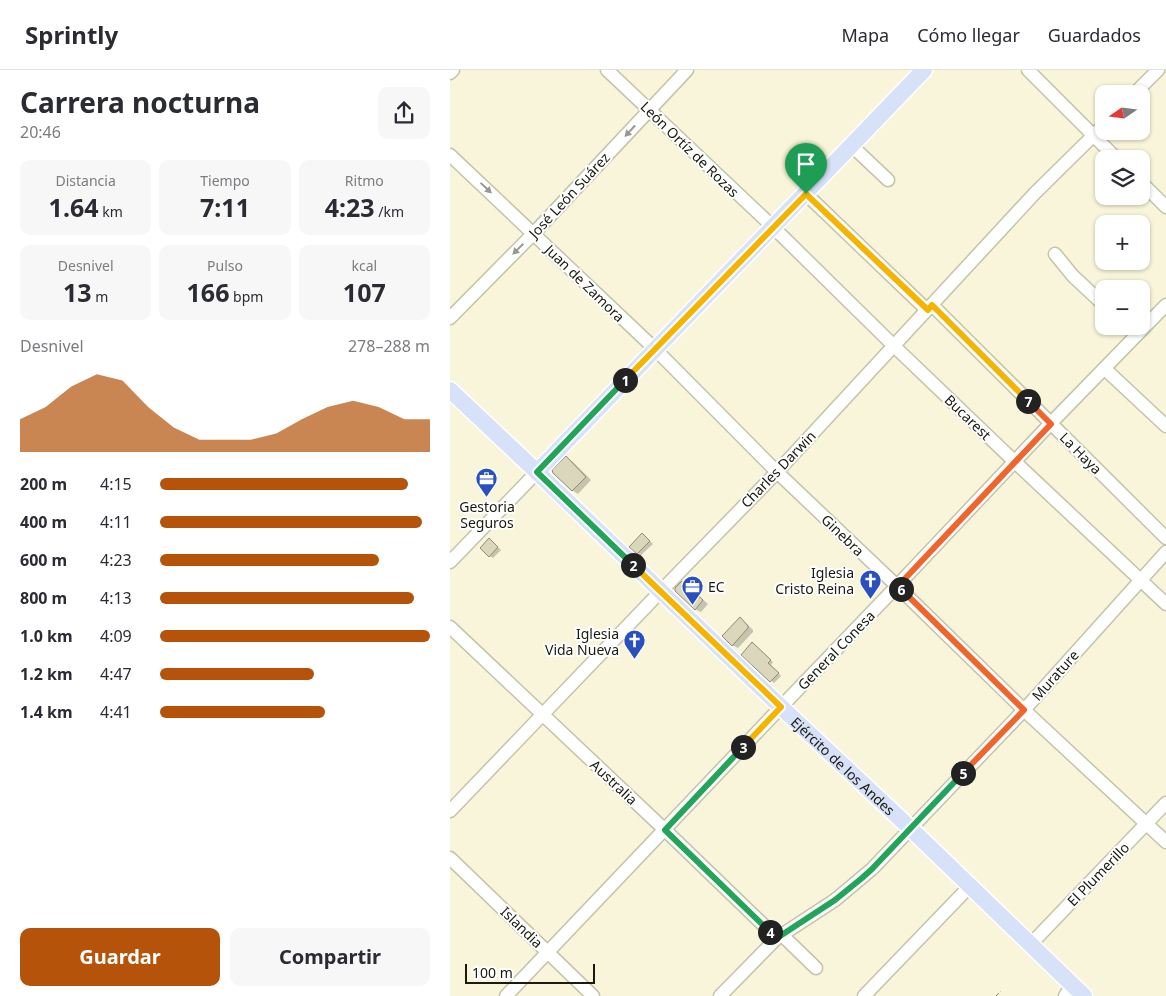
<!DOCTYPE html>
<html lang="es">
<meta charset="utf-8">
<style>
:root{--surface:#fff;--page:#f7f7f7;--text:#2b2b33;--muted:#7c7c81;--line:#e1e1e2;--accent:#b45309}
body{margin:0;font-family:"Noto Sans",sans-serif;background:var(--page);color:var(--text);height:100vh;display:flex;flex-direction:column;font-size:19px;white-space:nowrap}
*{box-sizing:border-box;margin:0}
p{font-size:16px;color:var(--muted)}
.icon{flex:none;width:28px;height:28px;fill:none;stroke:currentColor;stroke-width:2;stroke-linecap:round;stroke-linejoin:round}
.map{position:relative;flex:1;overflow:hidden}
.sheet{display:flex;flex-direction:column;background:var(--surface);width:450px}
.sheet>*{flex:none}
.needle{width:32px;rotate:256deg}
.controls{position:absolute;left:645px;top:15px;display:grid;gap:10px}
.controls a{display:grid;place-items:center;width:55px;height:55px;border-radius:10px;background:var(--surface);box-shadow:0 1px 4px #0004;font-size:25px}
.scale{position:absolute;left:15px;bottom:12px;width:130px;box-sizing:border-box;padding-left:5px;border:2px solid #1b1a10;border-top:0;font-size:14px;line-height:18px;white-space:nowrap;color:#1b1a10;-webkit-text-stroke:4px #fff;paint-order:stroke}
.pin{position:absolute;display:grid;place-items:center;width:42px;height:42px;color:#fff;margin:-51px -21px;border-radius:50% 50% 50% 0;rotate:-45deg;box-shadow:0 0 5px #0007}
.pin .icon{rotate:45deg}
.km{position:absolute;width:25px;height:25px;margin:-12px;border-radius:50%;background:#222;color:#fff;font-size:14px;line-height:25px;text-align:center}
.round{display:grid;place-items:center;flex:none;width:52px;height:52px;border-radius:10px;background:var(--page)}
.head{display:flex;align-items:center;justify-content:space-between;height:85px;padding:0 20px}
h1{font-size:28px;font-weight:700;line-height:38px}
.metrics{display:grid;grid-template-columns:repeat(3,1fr);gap:8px;height:85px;padding:5px 20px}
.metrics div{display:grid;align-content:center;border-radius:10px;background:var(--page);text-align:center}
.metrics b{font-size:25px;font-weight:700}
.metrics small{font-size:14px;font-weight:400}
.metrics p{font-size:14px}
.chart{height:140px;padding:10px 20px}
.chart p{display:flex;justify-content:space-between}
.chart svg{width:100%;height:90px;margin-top:5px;fill:var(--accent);opacity:.7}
.action{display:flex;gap:10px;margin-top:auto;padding:10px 20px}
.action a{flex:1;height:58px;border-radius:10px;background:var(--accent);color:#fff;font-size:20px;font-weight:700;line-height:58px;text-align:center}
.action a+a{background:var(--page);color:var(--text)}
ul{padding:0 20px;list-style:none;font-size:16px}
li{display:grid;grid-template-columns:80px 60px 1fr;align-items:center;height:38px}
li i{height:12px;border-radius:6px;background:var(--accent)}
header{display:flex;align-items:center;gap:30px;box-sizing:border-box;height:70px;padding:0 25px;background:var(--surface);border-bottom:1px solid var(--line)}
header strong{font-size:24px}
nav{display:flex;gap:28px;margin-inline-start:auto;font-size:18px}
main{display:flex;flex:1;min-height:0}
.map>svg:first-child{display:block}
.shadow{fill:#0003}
.building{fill:#dad7bc;stroke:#8e8b72}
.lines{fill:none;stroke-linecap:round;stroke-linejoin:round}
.minor-casing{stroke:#c5c3a8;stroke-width:15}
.major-casing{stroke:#fff;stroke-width:19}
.path{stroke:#82806f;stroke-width:1;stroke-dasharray:4 2.5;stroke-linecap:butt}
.minor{stroke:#fff;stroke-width:12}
.major{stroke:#d7e2f8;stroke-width:16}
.oneway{fill:#989893}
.split-1-casing{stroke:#fff;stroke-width:10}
.split-2-casing{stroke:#fff;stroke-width:10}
.split-3-casing{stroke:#fff;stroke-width:10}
.split-4-casing{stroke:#fff;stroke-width:10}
.split-5-casing{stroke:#fff;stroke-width:10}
.split-6-casing{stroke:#fff;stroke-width:10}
.split-7-casing{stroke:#fff;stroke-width:10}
.split-8-casing{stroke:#fff;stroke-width:10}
.split-1{stroke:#f5b400;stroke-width:6}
.split-2{stroke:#22a559;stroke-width:6}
.split-3{stroke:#f5b400;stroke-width:6}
.split-4{stroke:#22a559;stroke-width:6}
.split-5{stroke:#22a559;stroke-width:6}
.split-6{stroke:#f0652b;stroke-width:6}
.split-7{stroke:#f0652b;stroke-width:6}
.split-8{stroke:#f5b400;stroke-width:6}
.labels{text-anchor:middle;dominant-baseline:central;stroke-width:4;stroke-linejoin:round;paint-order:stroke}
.street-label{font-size:14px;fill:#1b1a10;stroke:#fff}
.poi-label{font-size:14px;fill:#1b1a10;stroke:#fff;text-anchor:end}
</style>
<header>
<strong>Sprintly</strong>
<nav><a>Mapa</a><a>Cómo llegar</a><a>Guardados</a></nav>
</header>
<main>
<section class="sheet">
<div class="head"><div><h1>Carrera nocturna</h1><p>20:46</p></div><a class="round"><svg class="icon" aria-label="share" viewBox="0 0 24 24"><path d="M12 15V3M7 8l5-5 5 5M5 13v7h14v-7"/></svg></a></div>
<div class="metrics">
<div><p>Distancia</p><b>1.64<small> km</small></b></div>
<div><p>Tiempo</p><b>7:11</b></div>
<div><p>Ritmo</p><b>4:23<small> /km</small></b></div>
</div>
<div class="metrics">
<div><p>Desnivel</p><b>13<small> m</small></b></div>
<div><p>Pulso</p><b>166<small> bpm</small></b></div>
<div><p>kcal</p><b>107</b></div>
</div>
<div class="chart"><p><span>Desnivel</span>278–288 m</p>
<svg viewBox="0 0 160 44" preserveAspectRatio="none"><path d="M0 44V28L10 22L20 12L30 6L40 9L50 22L60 32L70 38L80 38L90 38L100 35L110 28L120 22L130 19L140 22L150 28L160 28V44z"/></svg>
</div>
<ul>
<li><b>200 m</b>4:15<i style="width:92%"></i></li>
<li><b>400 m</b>4:11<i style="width:97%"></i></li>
<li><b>600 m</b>4:23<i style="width:81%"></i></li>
<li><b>800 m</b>4:13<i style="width:94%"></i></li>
<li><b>1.0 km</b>4:09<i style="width:100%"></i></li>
<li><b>1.2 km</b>4:47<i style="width:57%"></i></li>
<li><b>1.4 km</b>4:41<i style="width:61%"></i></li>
</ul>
<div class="action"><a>Guardar</a><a>Compartir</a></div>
</section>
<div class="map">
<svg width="716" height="926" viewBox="0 0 716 926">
<rect width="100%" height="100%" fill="#f8f5da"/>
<path class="shadow" d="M116,388l6,3 19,19 -13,14 -6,-4z
M196,467l7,7 -12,11 -3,-2z
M42,472l9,8 -8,8 -3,-2z
M232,513l6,3 20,18 -7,8 -6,-3z
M290,549l5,3 8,8v2l-15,16 -6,-3z
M306,576l17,16 -2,3 10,11 -7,7 -31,-29z"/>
<path class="building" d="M116,386l20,21 -14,14 -19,-18 -1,-3z
M192,463l8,8 -13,13 -8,-7z
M39,468l9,9 -9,10 -9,-9z
M232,511l21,19 -8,10 -20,-19v-3z
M290,547l8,9v2l-16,18 -10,-10z
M302,572l19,18 -3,3 11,10 -9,9 -29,-27z"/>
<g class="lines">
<defs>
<path id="minor" d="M157,0l166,157 121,119 121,116 151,142
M578,0l89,89
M0,3l3,-3
M684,24l24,-24
M402,76l36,34
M0,85l205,194 122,123 120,114 127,124 142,132
M691,112l25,25
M356,124l121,116
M605,184l18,22 31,29
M482,235l234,233
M0,248l84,-85 153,-163
M677,256l10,9
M655,299l61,57
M0,492l87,-90
M0,557l215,203 112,108
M0,741l211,-220 116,-119 258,-279 69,-68
M0,788l143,138
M332,865l34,33
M580,875l136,-142
M56,926l275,-289 116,-121 154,-163 115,-118
M270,926l57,-58 58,-38 37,-31 152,-159 142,-158
M414,926l105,-109
M615,926l7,-11"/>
<g id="major">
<path id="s1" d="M0,320l87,82 244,235 129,121 174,168"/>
<path d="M87,402l387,-402"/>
</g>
</defs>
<use href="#minor" class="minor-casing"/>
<use href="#major" class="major-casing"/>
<path class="path" d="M546,926l5,-5"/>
<use href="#minor" class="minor"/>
<use href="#major" class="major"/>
</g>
<defs><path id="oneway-solid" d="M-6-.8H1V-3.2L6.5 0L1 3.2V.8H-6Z" transform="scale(1.25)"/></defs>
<g class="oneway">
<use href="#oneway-solid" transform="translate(180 61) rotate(133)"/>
<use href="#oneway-solid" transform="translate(36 118) rotate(43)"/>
<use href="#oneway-solid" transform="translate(68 179) rotate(135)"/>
</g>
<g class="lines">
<defs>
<path id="split-1" d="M175,310l181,-186"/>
<path id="split-2" d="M175,310l-88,92 96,93"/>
<path id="split-3" d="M183,495l148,142 -38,40"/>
<path id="split-4" d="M293,677l-78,83 105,102"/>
<path id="split-5" d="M320,862l7,6 58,-38 27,-22 10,-9 91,-96"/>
<path id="split-6" d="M451,519l123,121 -61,63"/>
<path id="split-7" d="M451,519l-3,-3 153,-162 -23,-23"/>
<path id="split-8" d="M356,124l122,116 4,-5 96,96"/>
</defs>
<use href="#split-1" class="split-1-casing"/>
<use href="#split-2" class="split-2-casing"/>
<use href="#split-3" class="split-3-casing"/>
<use href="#split-4" class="split-4-casing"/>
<use href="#split-5" class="split-5-casing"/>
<use href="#split-6" class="split-6-casing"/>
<use href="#split-7" class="split-7-casing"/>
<use href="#split-8" class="split-8-casing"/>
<use href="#split-1" class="split-1"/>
<use href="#split-2" class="split-2"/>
<use href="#split-3" class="split-3"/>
<use href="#split-4" class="split-4"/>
<use href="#split-5" class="split-5"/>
<use href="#split-6" class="split-6"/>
<use href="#split-7" class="split-7"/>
<use href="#split-8" class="split-8"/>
</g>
<defs>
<symbol id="office-pin" viewBox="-11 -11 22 30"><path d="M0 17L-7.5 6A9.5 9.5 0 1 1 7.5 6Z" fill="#2a50bf" stroke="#fff"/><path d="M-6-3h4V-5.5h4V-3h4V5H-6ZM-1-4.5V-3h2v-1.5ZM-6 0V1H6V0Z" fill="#fff"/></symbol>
<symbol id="church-pin" viewBox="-11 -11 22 30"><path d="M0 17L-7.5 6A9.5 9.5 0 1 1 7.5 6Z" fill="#2a50bf" stroke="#fff"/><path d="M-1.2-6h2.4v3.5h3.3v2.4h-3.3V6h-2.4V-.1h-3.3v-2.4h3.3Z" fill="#fff"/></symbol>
</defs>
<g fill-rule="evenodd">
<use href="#office-pin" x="24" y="396" width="25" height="34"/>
<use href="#church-pin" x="408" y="498" width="25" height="34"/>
<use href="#office-pin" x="230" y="504" width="25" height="34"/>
<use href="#church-pin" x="172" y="558" width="25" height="34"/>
</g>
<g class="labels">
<g class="street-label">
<text transform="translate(240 79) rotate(44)">León Ortíz de Rozas</text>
<text transform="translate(119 125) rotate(-47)">José León Suárez</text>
<text transform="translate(135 213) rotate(44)">Juan de Zamora</text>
<text transform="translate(518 347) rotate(44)">Bucarest</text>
<text transform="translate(631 383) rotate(45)">La Haya</text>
<text transform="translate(328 399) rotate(-46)">Charles Darwin</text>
<text transform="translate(393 465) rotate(44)">Ginebra</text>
<text transform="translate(386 580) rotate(-46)">General Conesa</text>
<text transform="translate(605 605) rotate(-48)">Murature</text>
<text stroke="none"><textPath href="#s1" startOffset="544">Ejército de los Andes</textPath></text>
<text transform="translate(164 712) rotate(43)">Australia</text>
<text transform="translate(648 804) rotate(-46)">El Plumerillo</text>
<text transform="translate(72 857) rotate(44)">Islandia</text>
</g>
<g class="poi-label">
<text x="37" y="436" text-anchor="middle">Gestoria<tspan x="37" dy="16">Seguros</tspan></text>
<text x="404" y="502">Iglesia<tspan x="404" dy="16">Cristo Reina</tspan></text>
<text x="258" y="516" text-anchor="start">EC</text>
<text x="169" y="563">Iglesia<tspan x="169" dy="16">Vida Nueva</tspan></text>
</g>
</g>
</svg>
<div class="controls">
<a><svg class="needle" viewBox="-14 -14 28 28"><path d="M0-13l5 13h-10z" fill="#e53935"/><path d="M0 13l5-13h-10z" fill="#7c7c81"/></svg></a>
<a><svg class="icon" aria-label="layers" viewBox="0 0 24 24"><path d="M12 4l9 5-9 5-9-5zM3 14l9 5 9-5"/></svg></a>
<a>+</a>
<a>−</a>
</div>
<div class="scale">100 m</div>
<div class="pin" style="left:356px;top:124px;background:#1e9e55"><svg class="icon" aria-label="arrive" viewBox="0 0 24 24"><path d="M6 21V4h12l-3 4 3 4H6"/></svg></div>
<b class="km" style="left:175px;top:310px">1</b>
<b class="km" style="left:183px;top:495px">2</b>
<b class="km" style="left:293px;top:677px">3</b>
<b class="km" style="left:320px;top:862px">4</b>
<b class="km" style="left:513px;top:703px">5</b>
<b class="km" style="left:451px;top:519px">6</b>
<b class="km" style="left:578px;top:331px">7</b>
</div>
</main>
